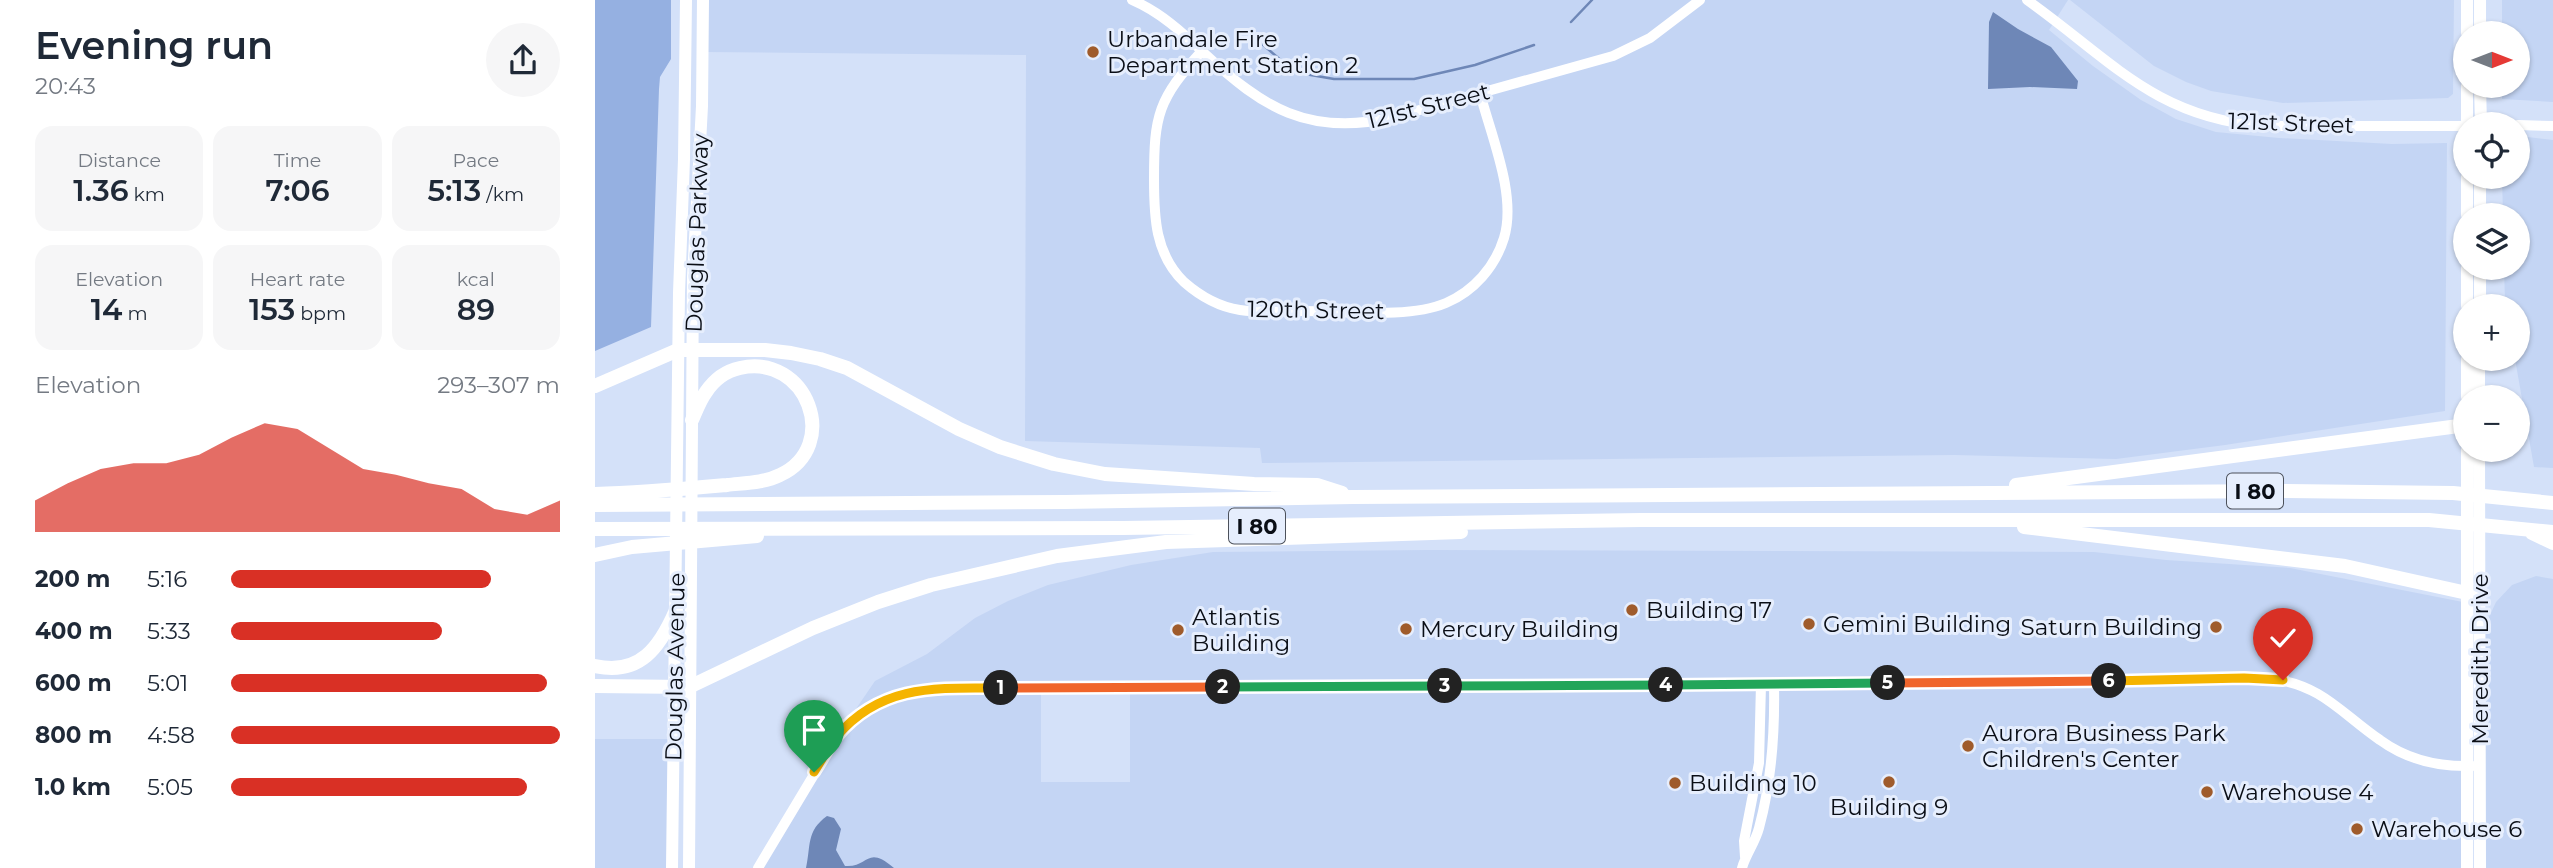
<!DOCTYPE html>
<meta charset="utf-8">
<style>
:root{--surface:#fff;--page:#f6f6f7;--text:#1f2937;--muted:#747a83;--accent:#d93025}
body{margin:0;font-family:Montserrat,sans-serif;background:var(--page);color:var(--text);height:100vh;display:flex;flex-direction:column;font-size:26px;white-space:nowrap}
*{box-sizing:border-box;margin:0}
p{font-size:23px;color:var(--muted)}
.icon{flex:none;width:38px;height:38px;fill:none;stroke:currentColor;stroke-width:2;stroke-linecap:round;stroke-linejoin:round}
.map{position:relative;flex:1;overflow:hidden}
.side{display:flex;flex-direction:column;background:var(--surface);width:595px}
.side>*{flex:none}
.needle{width:46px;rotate:90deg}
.buttons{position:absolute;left:1858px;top:21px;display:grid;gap:14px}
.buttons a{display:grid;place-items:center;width:77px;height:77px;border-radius:50%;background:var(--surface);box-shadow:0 2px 5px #0004;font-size:35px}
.pin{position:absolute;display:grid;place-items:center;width:60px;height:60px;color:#fff;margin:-72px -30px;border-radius:50% 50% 50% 0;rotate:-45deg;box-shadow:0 0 7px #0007}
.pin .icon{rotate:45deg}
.km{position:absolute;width:35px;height:35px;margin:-18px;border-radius:50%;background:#222;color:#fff;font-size:19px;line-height:35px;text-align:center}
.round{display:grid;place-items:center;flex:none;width:74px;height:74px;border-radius:37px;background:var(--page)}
.overview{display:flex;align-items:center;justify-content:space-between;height:119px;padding:0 35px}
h1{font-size:38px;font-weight:600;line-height:52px}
.figures{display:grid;grid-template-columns:repeat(3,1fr);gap:10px;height:119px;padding:7px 35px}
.figures div{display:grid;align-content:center;border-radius:18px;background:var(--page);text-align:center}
.figures b{font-size:30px;font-weight:600}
.figures small{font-size:19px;font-weight:400}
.figures p{font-size:19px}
.chart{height:196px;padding:14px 35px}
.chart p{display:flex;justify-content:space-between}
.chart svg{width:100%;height:126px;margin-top:7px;fill:var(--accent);opacity:.7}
ul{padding:0 35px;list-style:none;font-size:23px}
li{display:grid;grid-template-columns:112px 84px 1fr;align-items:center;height:52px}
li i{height:18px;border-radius:9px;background:var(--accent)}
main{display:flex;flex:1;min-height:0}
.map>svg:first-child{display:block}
.built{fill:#c4d5f4;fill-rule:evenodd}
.green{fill:#95b0e1}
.water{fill:#6e87b7}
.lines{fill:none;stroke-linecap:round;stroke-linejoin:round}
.stream{stroke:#6e87b7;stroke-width:2.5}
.minor{stroke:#fff;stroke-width:10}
.major{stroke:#fff;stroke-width:12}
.highway{stroke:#fff;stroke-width:14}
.split-1-casing{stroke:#fff;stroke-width:14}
.split-2-casing{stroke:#fff;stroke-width:14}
.split-3-casing{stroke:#fff;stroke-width:14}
.split-4-casing{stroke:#fff;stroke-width:14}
.split-5-casing{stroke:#fff;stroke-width:14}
.split-6-casing{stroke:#fff;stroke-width:14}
.split-7-casing{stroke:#fff;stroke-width:14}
.split-1{stroke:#f5b400;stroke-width:9}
.split-2{stroke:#f0652b;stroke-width:9}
.split-3{stroke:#22a559;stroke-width:9}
.split-4{stroke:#22a559;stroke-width:9}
.split-5{stroke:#22a559;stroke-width:9}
.split-6{stroke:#f0652b;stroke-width:9}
.split-7{stroke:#f5b400;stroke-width:9}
.poi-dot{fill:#9f5b2b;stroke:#e6eefd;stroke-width:2.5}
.labels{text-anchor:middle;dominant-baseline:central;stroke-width:6;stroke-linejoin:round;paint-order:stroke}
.shield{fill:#e6eefd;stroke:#4c515b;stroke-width:2}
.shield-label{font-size:21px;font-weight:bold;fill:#0a0e16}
.poi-label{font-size:23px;fill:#0a0e16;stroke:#e6eefd;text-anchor:start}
.street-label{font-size:23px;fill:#0a0e16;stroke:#e6eefd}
</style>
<main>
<section class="side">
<div class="overview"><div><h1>Evening run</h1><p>20:43</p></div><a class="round"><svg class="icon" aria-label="share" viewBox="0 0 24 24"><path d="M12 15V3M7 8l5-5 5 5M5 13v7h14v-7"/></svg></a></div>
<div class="figures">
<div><p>Distance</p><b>1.36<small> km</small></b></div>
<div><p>Time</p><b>7:06</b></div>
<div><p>Pace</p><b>5:13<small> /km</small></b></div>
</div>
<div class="figures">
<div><p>Elevation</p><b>14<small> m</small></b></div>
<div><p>Heart rate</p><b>153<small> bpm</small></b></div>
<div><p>kcal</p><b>89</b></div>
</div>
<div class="chart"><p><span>Elevation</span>293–307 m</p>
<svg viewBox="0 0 160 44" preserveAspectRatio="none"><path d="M0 44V33L10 27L20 22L30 20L40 20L50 17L60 11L70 6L80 8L90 15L100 22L110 24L120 27L130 29L140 36L150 38L160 33V44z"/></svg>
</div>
<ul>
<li><b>200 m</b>5:16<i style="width:79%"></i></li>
<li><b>400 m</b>5:33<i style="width:64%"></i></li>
<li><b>600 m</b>5:01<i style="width:96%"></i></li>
<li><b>800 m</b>4:58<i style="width:100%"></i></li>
<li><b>1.0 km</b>5:05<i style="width:90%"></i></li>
</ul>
</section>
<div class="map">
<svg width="1958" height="868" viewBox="0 0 1958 868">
<rect width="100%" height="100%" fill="#d4e1f9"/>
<path class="built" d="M108,0h1365l-19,30 44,36 48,34 35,19 40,13 63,6 113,6 55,-1 -2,268 -220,34 -109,14 -162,-4 -692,8 -2,-15 -235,-7 1,-386 -323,-3z
M1475,0h384l-1,94 -5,4 -165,5 -72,-12 -25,-9 -32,-16z
M1907,0h51v102l-51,-3v-13h16v-53h-16z
M1933,137l25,3v328l-19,-1 -19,-108h3v-53h-12l-1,-5 -1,-33h14v-53h-15l-1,-38h16v-39z
M833,550l666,2 72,8 124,8 178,35 -1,265h-1709l78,-130 39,-57 52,-27 48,-36 33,-17 40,-16 83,-20 82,-13zM446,688h89v94h-89z
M1941,576l17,3v289h-73v-231l16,-35 16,-17z
M0,739h79l-2,129h-77z"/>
<path class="green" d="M0,0h76v59l-11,18 -1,12 -8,238 -56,24z"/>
<path class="water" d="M1398,12l25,17 33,18 27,34 -1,8 -47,-2 -42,2 1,-67z
M232,816l7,2 7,11 -5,21 9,16c24,2 21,-22 49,2h-88c5,-22 0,-37 21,-52z"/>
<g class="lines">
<path class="stream" d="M976,22l21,-22
M652,31l36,31 16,11 35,6h80l61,-14 59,-20"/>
<path class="minor" d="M537,0c28,12 50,32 72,53 59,55 104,83 187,65l222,-62 37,-18 50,-38
M1432,0c82,58 128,118 236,126h203
M607,51c-44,48 -48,64 -48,128 0,38 1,75 30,103 16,14 36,25 56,28 21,3 43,1 64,1 42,0 104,8 142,-8 28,-12 49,-36 58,-65 13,-43 -13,-102 -24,-145
M1923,125l35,1
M1150,857l-1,-16 15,-78 2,-79
M163,868l78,-130c33,-36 62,-47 111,-50l644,-2 683,-7c49,7 68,35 106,61 26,19 59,27 92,26
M1147,868c4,-14 13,-25 17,-40 13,-48 16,-95 15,-144"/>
<path class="major" d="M1872,0v33
M1885,0v33
M1872,86v38
M1885,86l1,38
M1872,177v38
M1885,215v-38
M1872,268v38
M1885,306v-38
M1872,359v38
M1884,397v-38
M1884,450l1,418
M77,868l7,-575 5,-134 2,-159
M94,868l4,-591 9,-171 1,-106
M1872,868v-418"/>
<path class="highway" d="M0,386l83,-36h87l26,3 29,6 27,9 112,61 41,18 54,17 51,10 149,10 63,1 25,8
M1421,485l450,-60
M0,494c45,-1 88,-5 132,-9 17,-2 37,-2 53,-10 62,-29 27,-122 -40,-107 -14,3 -26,12 -34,24 -6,8 -10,19 -14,28
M0,505l470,-3 288,-5 934,-6 166,2 100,10
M1429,527l321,39 122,27h14
M0,529l528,-1 518,-8h788l124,12
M1937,533l21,10
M0,555l37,-8 125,-11
M0,666c45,10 65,-19 81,-56
M0,686l94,1 124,-59 65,-26 53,-17 126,-29 109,-14 295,-10"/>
</g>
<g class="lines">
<defs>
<path id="split-1" d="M219,772c8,-12 14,-25 23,-36 45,-53 102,-48 164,-48"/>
<path id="split-2" d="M406,688l222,-1"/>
<path id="split-3" d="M628,687l222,-1"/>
<path id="split-4" d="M850,686l221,-1"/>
<path id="split-5" d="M1071,685l222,-2"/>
<path id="split-6" d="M1293,683l221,-2"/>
<path id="split-7" d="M1514,681l135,-3 39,2"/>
</defs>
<use href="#split-1" class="split-1-casing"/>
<use href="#split-2" class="split-2-casing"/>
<use href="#split-3" class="split-3-casing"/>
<use href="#split-4" class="split-4-casing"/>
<use href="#split-5" class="split-5-casing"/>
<use href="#split-6" class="split-6-casing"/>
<use href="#split-7" class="split-7-casing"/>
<use href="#split-1" class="split-1"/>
<use href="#split-2" class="split-2"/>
<use href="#split-3" class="split-3"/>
<use href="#split-4" class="split-4"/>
<use href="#split-5" class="split-5"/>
<use href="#split-6" class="split-6"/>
<use href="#split-7" class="split-7"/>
</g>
<g class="poi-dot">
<circle cx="498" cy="52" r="7"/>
<circle cx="1037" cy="610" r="7"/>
<circle cx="1214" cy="624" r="7"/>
<circle cx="1621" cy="627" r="7"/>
<circle cx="811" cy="629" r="7"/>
<circle cx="583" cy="630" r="7"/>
<circle cx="1373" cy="746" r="7"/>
<circle cx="1294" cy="782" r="7"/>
<circle cx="1080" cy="783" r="7"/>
<circle cx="1612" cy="792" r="7"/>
<circle cx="1762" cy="829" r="7"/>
</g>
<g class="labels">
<g class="shield">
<rect x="1632" y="473.5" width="56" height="35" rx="5"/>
<rect x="634" y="508.5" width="56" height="35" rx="5"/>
</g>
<g class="shield-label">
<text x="1660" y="491">I 80</text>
<text x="662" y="526">I 80</text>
</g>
<g class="poi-label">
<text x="512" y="39">Urbandale Fire<tspan x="512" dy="26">Department Station 2</tspan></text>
<text x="1051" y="610">Building 17</text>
<text x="597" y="617">Atlantis<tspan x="597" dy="26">Building</tspan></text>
<text x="1228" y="624">Gemini Building</text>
<text x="1607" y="627" text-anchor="end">Saturn Building</text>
<text x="825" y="629">Mercury Building</text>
<text x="1387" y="733">Aurora Business Park<tspan x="1387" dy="26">Children's Center</tspan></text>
<text x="1094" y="783">Building 10</text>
<text x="1626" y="792">Warehouse 4</text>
<text x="1294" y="807" text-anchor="middle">Building 9</text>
<text x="1776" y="829">Warehouse 6</text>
</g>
<g class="street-label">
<text transform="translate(833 106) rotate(-14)">121st Street</text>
<text transform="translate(1696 123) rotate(2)">121st Street</text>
<text transform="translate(102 233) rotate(-88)">Douglas Parkway</text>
<text transform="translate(721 310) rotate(1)">120th Street</text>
<text transform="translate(1885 659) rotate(-90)">Meredith Drive</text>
<text transform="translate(80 667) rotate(-89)">Douglas Avenue</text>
</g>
</g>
</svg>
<div class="buttons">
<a><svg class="needle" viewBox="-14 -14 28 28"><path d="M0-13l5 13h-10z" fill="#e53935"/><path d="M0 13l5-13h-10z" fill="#747a83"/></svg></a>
<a><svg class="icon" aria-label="locate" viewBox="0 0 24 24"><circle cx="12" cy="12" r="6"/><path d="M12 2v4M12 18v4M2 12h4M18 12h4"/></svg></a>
<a><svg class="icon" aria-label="layers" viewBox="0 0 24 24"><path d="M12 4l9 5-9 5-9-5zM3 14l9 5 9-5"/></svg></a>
<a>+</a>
<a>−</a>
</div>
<div class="pin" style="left:219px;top:772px;background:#1e9e55"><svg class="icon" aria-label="arrive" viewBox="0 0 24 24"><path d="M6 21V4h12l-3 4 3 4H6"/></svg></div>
<div class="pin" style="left:1688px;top:680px;background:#d93025"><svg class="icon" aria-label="check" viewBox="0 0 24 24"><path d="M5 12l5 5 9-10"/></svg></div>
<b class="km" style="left:406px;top:688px">1</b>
<b class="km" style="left:628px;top:687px">2</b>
<b class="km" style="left:850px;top:686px">3</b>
<b class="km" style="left:1071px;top:685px">4</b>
<b class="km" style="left:1293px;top:683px">5</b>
<b class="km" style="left:1514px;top:681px">6</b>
</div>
</main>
